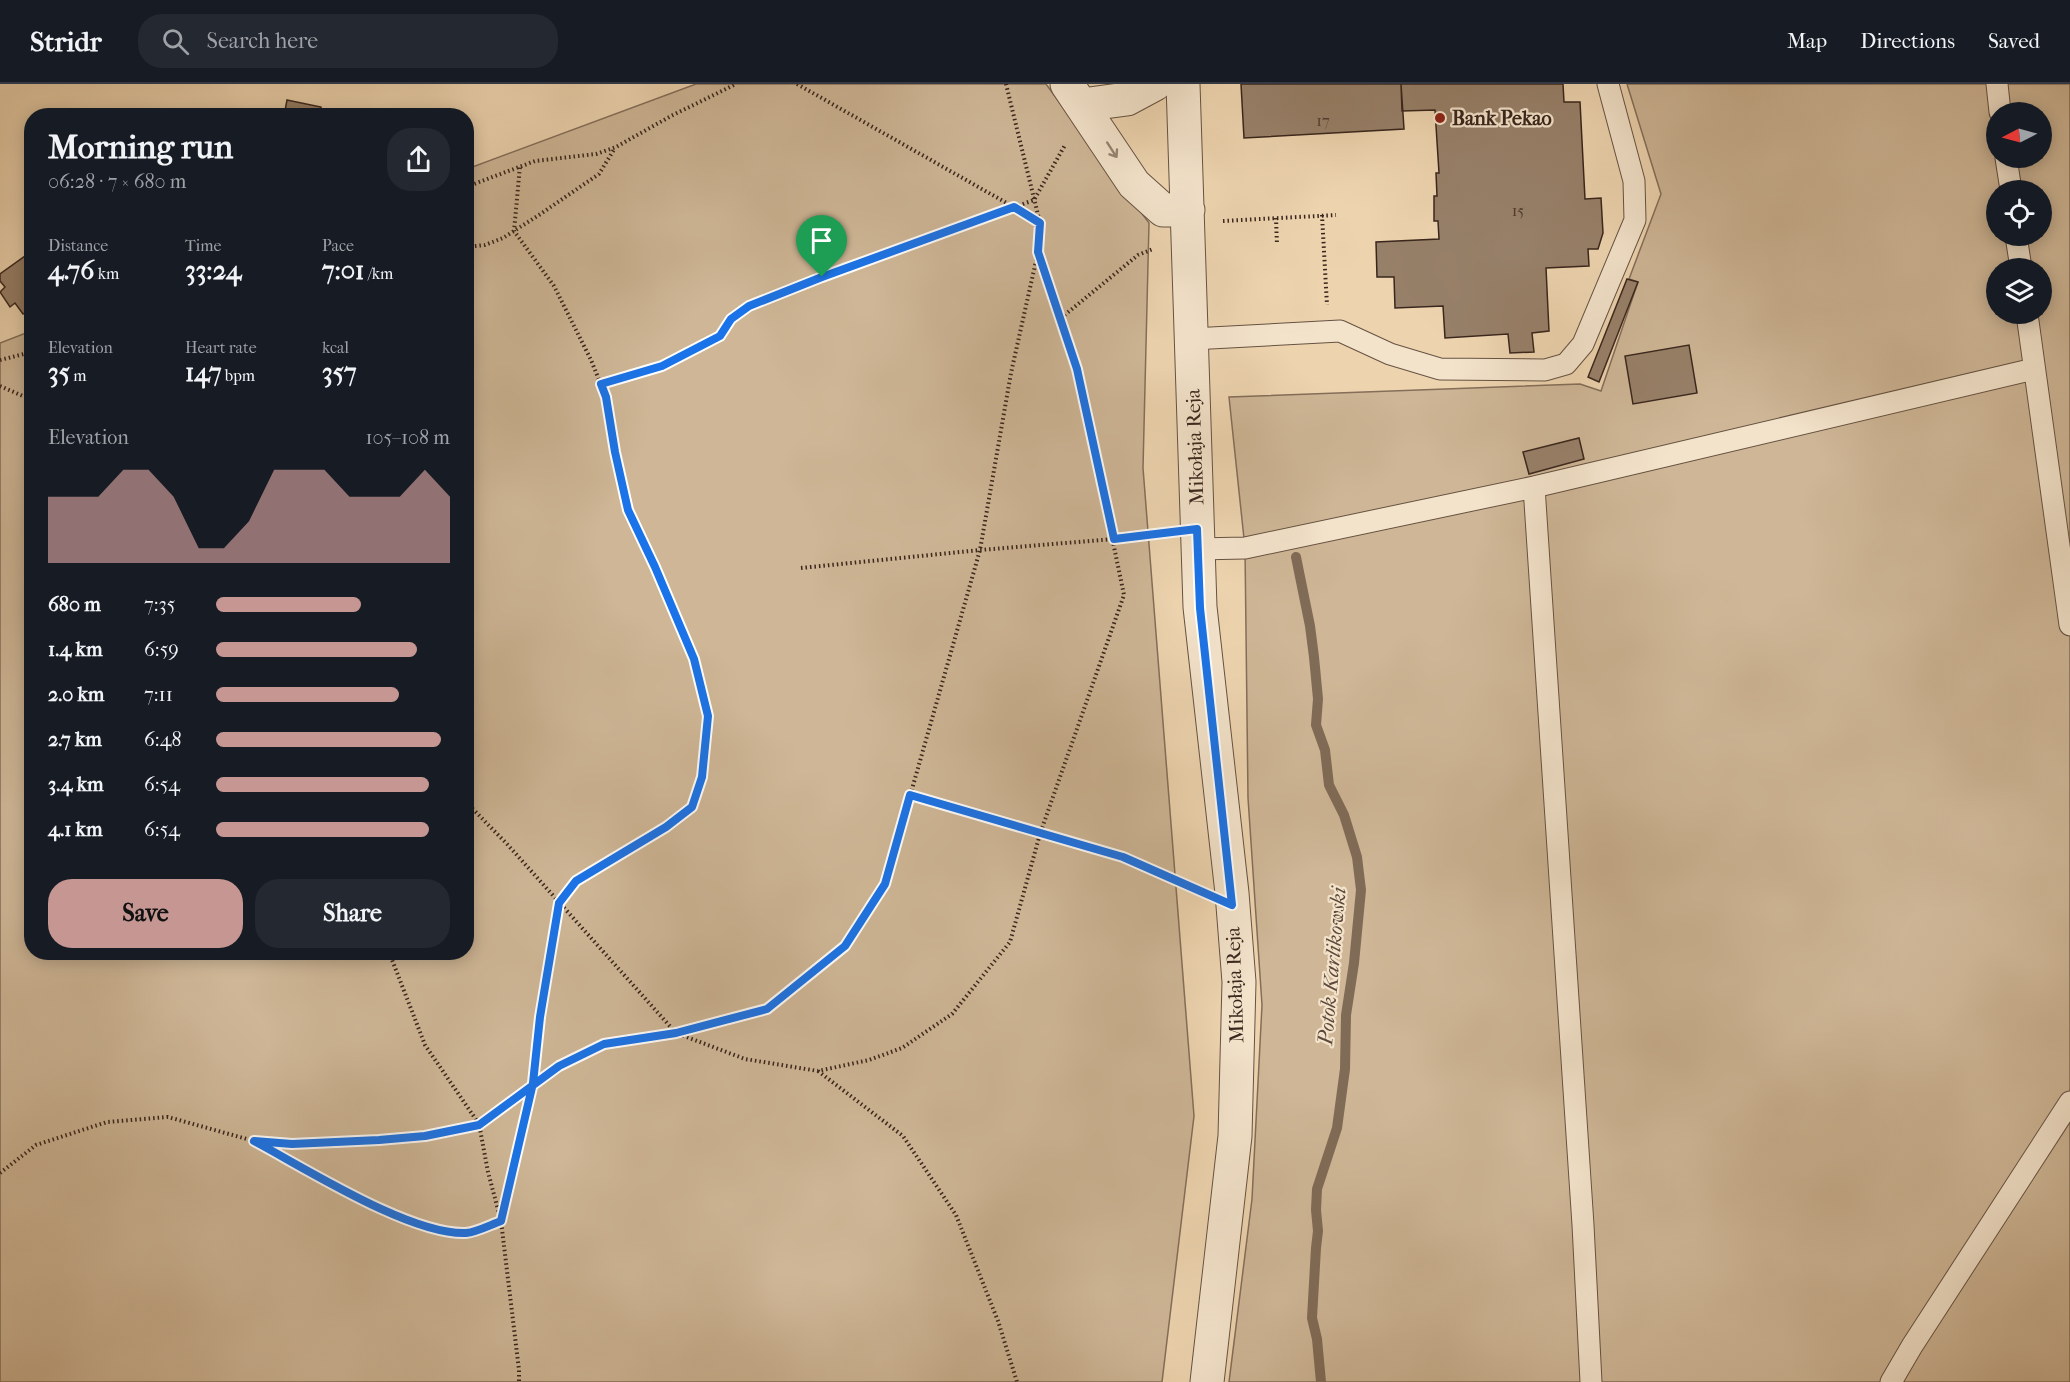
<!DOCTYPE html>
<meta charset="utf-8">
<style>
:root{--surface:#171b24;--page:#242831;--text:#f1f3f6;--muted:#9ea1a6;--line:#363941;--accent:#c59692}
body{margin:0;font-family:"IM FELL French Canon",serif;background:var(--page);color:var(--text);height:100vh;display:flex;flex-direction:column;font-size:22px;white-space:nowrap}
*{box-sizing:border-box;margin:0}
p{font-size:20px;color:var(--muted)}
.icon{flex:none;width:33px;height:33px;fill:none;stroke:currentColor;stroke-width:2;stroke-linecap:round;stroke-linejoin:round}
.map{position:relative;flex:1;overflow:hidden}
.panel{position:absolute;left:24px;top:24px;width:450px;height:852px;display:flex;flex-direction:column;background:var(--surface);border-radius:24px;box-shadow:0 3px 15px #0003}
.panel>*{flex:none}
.needle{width:39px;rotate:264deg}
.buttons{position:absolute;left:1986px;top:18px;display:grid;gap:12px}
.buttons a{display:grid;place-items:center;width:66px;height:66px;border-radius:50%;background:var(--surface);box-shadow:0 3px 15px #0003;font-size:30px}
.pin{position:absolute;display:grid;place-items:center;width:51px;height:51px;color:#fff;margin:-62px -26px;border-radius:50% 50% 50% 0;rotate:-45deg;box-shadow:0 0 6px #0007}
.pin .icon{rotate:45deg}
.round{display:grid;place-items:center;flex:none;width:63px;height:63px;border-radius:24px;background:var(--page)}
.headline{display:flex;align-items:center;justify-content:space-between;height:102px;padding:0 24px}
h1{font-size:33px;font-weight:800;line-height:45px}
.metrics{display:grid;grid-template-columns:repeat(3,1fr);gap:9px;height:102px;padding:6px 24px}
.metrics div{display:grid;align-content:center}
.metrics b{font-size:26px;font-weight:800}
.metrics small{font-size:16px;font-weight:400}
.metrics p{font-size:16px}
.chart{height:168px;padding:12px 24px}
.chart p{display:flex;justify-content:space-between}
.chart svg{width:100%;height:108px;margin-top:6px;fill:var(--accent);opacity:.7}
.action{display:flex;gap:12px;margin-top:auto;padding:12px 24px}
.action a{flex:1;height:69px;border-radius:24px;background:var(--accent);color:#111;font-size:24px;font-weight:800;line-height:69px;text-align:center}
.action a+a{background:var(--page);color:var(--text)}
ul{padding:0 24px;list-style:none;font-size:20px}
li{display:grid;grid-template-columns:96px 72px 1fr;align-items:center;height:45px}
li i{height:15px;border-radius:8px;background:var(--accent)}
header{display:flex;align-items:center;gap:36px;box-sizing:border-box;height:84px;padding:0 30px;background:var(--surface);border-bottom:2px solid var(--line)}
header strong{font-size:28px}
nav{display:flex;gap:33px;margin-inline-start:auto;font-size:21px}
.search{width:420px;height:54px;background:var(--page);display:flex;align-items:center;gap:15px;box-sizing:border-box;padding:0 21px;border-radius:24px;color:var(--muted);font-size:22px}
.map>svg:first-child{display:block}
.green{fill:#ceb696;stroke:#846e5a;stroke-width:1.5;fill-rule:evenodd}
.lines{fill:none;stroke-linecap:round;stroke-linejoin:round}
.stream{stroke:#806b57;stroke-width:10}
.building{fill:#978069;stroke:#39261d;stroke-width:1.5}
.lane-casing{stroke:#665242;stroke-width:23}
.street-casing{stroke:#665242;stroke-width:35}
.path{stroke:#39261d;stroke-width:4;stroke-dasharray:1.5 3;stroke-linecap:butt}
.lane{stroke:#f3e3cb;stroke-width:21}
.street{stroke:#f3e3cb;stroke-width:33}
.oneway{stroke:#968474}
.route-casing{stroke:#fff;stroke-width:12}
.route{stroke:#1a73e8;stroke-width:8}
.poi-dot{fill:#8f2418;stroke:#f3e3cb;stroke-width:2}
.labels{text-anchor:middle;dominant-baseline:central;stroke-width:4.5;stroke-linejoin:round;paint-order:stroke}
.number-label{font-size:16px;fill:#503c30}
.poi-label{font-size:20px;font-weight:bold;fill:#39261d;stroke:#f3e3cb;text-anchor:start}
.street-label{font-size:20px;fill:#39261d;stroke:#f3e3cb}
.water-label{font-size:21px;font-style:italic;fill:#5d483a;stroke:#f3e3cb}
</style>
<header>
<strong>Stridr</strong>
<div class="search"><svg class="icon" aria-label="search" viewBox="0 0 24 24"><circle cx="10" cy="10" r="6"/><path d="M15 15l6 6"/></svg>Search here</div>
<nav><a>Map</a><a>Directions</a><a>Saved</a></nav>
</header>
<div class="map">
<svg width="2070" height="1298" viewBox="0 0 2070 1298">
<rect width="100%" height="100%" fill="#edd4af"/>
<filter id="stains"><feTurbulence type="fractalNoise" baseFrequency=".00333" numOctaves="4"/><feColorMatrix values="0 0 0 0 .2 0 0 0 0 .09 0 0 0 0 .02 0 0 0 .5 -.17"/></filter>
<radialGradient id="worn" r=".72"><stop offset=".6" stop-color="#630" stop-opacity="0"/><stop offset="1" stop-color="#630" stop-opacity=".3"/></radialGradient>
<path class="green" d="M696,0h350l103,139 -6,245 51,648 -32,266h-1162v-1039l31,-12 1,621h434l1,-783z
M1627,0h443v1298h-841l23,-183 10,-194 -14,-207 -3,-250 -16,-151 351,-13 21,7 37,-109 -9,-3 32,-85zM1996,28h46v46h-46zM1996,106h46v46h-46zM1996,184h46v46h-46z"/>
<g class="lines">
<path class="stream" d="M1296,473l14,69 4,31 4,42 -2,26 9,25 4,35 15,30 13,42 4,33 -7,73 -8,52 -1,54 -8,59 -20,61 -1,21 2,21 -2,17 -4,70 5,21 4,43"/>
</g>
<path class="building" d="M1241,0h160l3,45 -160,9z
M1401,0h162l1,18h16l5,97 16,-1 2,35 -5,16h-10l1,17 -43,2 3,63 -17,2 2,19 -24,1 -2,-19 -63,4 -2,-32 -48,2 -1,-31h-17l-1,-35 63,-3 -1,-18h-4v-25h3l-1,-23h3l-4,-63 -33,1z
M287,16l34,7 -1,9h-36z
M32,167v57l-9,6 -8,-11 -5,4 -10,-15 5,-5 -5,-6v-7z
M1627,195l11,3 -39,100 -11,-5z
M1689,261l8,48 -64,11 -8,-48z
M1579,354l5,21 -55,15 -6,-22z"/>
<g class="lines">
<defs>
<path id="lane" d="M1997,0l3,28
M2006,74l5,32
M2016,152l5,32
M2027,230l43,311
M1192,255l148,-8 50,23 50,15 105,1 21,-6 17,-20 52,-124 -1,-39 -26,-97
M1534,403l49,738 8,157
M1197,465l48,-1 289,-61 500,-118
M1891,1298l21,-36 158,-244"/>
<path id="street" d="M1067,0l67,100 29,26h25
M1183,0l17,523 32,286 7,89 -4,154 -28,246
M1082,21l45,-6 28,-15"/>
</defs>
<use href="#lane" class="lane-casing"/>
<use href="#street" class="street-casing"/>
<path class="path" d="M797,0l243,138
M466,103l69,-26 61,-7 20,-7 55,-31 65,-32
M1322,131l5,90
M1276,134l1,27
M1223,137l113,-6
M466,163l19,-2 18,-7 36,-23 60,-41 16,-26
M1061,234l77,-63 15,-6
M0,276l32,-8
M601,300l61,-18 58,-30 11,-17 18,-13 145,-56 140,-50 31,-55
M0,302l32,14
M801,484l179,-18 134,-11 50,-6
M910,711l213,62 73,32
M466,718l41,42 169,189 69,26 73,12 51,-11 33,-12 50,-34 58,-72 30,-108 84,-239 -47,-226 -39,-116
M389,868l36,93 54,79 9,48 13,49 18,149v12
M818,987l85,65 53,79 42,106 19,61
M256,1058c51,28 154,93 210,91 11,0 24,-8 35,-12l32,-138 7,-66 19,-114 17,-22 90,-54 26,-20 10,-30 6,-61 -14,-57 -39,-92 -27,-57 -13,-58 -9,-55 -15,-37 -37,-74 -40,-55 6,-65
M0,1089l36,-28 71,-23 61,-5 86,24 38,3 133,-8 54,-12 80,-58 45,-22 72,-11 91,-24 78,-63 40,-62 95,-334 31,-177 27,-121 2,-29 -34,-139"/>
<use href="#lane" class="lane"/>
<use href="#street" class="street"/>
</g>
<defs><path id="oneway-shaft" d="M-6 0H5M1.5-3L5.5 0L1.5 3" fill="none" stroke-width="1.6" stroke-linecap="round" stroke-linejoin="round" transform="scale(1.5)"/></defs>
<use class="oneway" href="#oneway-shaft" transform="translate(1112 66) rotate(57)"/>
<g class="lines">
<defs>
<path id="route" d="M822,193l-73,29 -18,13 -11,17 -58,30 -61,18 5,13 9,55 13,58 27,57 39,92 14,57 -6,61 -10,30 -26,20 -90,54 -17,22 -19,114 -7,66 -32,138c-11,4 -24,11 -35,12 -56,2 -161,-65 -212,-92l38,3 87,-4 46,-4 54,-11 80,-59 45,-22 72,-11 91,-24 78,-63 40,-62 25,-89 213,62 109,48 -32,-297 -3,-79 -83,10 -37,-170 -39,-117 2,-29 -26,-16 -192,70"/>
</defs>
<use href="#route" class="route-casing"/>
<use href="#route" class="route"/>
</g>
<circle class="poi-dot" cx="1440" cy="34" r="6"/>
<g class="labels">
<g class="number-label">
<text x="1323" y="36">17</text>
<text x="1518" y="126">15</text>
</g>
<g class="poi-label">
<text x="1452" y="34">Bank Pekao</text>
</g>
<g class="street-label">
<text transform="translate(1195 363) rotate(-92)">Mikołaja Reja</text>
<text transform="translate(1235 901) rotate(-92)">Mikołaja Reja</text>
</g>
<g class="water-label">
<text transform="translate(1332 882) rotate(-85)">Potok Karlikowski</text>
</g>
</g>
<rect width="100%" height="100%" filter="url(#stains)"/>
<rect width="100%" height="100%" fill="url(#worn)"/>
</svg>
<div class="buttons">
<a><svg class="needle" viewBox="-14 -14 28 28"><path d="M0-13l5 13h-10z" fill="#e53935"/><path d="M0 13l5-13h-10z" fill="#9ea1a6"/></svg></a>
<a><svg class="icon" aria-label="locate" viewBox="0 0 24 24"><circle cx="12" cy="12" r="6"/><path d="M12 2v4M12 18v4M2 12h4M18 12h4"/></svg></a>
<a><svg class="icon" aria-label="layers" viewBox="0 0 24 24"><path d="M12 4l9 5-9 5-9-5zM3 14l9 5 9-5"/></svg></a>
</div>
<div class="pin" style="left:822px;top:193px;background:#1e9e55"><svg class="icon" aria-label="arrive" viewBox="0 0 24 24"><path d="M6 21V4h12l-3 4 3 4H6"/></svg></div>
<section class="panel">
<div class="headline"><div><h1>Morning run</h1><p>06:28 · 7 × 680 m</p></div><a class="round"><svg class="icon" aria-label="share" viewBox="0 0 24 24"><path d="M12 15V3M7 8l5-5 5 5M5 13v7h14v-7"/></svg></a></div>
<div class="metrics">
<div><p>Distance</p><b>4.76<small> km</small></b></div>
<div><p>Time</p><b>33:24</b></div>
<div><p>Pace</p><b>7:01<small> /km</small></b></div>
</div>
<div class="metrics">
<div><p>Elevation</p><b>35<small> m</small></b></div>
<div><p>Heart rate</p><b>147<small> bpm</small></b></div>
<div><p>kcal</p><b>357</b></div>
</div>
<div class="chart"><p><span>Elevation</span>105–108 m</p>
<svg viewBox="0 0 160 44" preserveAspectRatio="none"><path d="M0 44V17L10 17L20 17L30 6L40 6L50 17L60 38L70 38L80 27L90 6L100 6L110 6L120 17L130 17L140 17L150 6L160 17V44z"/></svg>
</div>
<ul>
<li><b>680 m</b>7:35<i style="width:62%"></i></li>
<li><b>1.4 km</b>6:59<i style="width:86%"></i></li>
<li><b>2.0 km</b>7:11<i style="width:78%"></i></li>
<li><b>2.7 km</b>6:48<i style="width:96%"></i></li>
<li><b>3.4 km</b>6:54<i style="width:91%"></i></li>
<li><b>4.1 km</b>6:54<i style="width:91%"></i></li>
</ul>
<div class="action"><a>Save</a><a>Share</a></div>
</section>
</div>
